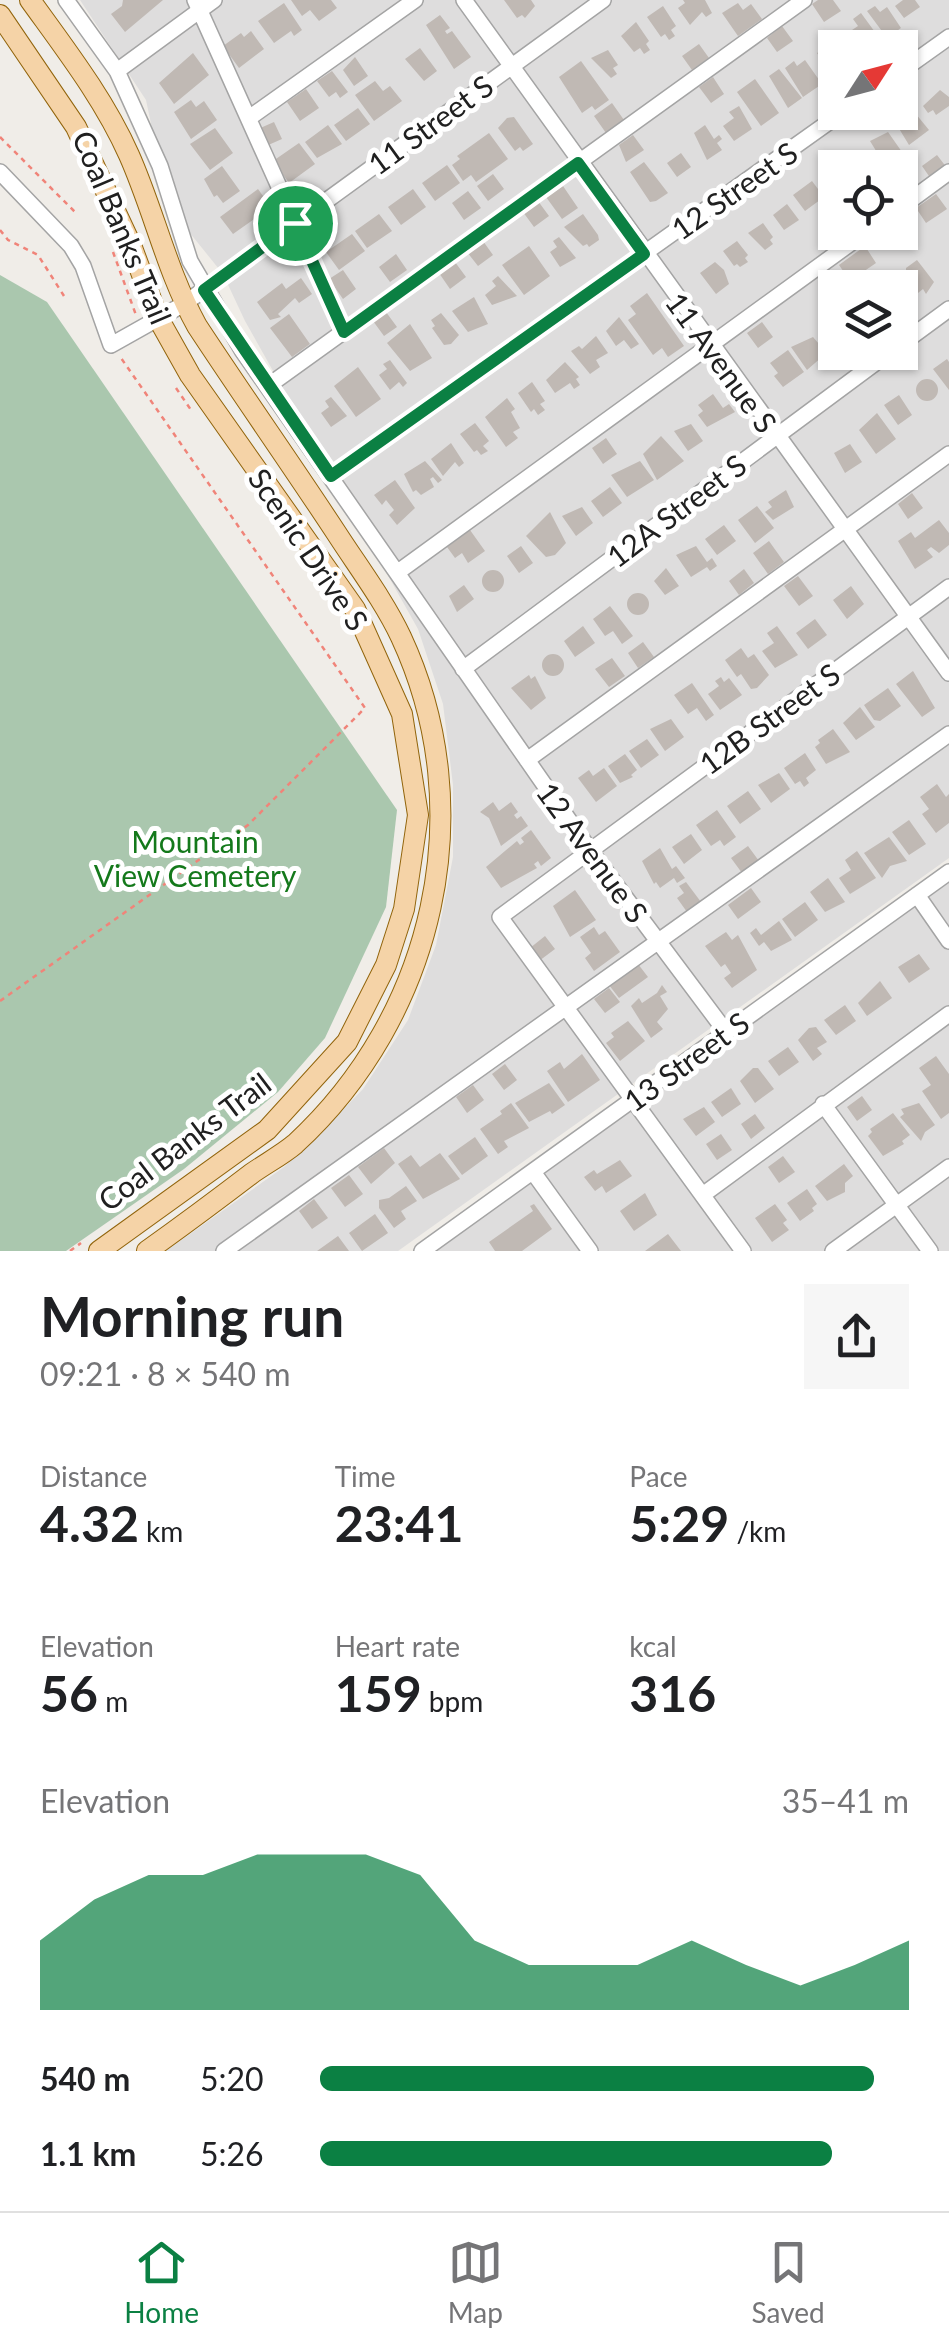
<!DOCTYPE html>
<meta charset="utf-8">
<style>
:root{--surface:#fff;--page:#f6f6f6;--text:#202124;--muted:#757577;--line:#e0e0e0;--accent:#0b8043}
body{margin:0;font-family:Lato,sans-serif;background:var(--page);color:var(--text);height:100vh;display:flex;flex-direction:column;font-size:38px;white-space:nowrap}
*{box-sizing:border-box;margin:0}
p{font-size:32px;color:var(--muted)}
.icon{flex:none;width:55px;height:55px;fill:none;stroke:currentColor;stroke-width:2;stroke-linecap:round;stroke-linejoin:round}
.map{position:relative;height:1251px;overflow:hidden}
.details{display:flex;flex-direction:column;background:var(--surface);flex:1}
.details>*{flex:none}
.needle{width:65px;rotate:54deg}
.controls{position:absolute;left:818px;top:30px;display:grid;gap:20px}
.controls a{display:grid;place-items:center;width:100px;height:100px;border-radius:0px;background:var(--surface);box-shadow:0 2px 8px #0004;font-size:50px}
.pin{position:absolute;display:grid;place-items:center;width:85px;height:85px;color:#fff;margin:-42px;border:5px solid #fff;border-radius:50%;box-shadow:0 2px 10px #0007}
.round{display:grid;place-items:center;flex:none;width:105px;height:105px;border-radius:0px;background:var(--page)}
.headline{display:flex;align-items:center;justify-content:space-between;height:170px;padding:0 40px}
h1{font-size:55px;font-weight:700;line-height:75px}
.figures{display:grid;grid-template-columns:repeat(3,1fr);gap:15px;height:170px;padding:10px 40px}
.figures div{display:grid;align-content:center}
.figures b{font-size:50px;font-weight:700}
.figures small{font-size:28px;font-weight:400}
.figures p{font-size:28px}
.chart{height:280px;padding:20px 40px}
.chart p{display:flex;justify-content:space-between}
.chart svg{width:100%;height:180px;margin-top:10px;fill:var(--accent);opacity:.7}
ul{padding:0 40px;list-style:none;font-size:32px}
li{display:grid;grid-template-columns:160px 120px 1fr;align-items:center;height:75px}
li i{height:25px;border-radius:12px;background:var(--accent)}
.tab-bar{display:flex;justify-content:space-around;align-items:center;height:140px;border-top:2px solid var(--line);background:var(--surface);font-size:28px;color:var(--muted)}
.tab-bar a{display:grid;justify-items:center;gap:5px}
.tab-bar .selected{color:var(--accent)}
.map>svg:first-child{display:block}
.residential{fill:#dedddd;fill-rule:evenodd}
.cemetery{fill:#aac7ae}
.building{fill:#c0b9b4}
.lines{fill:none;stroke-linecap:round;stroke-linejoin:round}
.minor-casing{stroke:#a4a4a4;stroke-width:18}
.major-casing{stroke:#91640b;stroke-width:22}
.path{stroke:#f08479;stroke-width:2.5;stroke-dasharray:5 5;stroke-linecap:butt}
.minor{stroke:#fff;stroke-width:15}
.major{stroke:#f5d3a7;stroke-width:20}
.route-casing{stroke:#fff;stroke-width:20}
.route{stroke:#0b8043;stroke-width:12}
.labels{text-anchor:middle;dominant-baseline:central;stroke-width:10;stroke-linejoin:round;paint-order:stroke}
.street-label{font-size:30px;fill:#202020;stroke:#fff}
.park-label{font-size:30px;fill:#14791b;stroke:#fff}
</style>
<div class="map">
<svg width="949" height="1251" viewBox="0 0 949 1251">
<rect width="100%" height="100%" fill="#f0ede8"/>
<path class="residential" d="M80,0h869v858l-551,393h-232l118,-84 51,-49 28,-29 45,-69 28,-75 17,-88v-72l-10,-81 -25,-75 -173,-308 -22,-47 -46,-57 -17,-51 -14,-66zM835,48h65v64h-65zM835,168h65v64h-65zM835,288h65v64h-65z
M949,872v379h-525z"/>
<path class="cemetery" d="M0,275l47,27 350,508 -11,97 -61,131 -47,54 -94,77 -118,82h-66z"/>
<path class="building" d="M123,0h40l-38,32 -14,-18 11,-8z
M291,0h40l6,8 -18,13 -9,-11 -8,6z
M504,0h27l4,6 -10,12 -3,-3 -5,3z
M683,0h22l7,13 -6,4 -4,-5 -12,13 -12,-17 7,-5z
M818,0h15l8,11 -17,11 -12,-18z
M903,0h12l5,7 -16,11 -9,-12z
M284,3l18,27 -8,6 -3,-5 -17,12 -16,-22z
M738,3l5,7 8,-6 11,15 -24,17 -16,-23z
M663,6l13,20 -5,4 4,6 -6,4 -4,-6 -4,3 -14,-20z
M875,6l5,6 7,-5 14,21 -14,10 -20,-27z
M861,13l19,26 -12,9 -19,-16 9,-6 -5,-7z
M440,15l10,13 -5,3 2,3 5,-3 19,26 -17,12 -28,-44z
M636,22l13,19 -3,3 4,6 -6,4 -4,-6 -6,4 -13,-16z
M782,26l11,15 -16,11 -10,-14z
M251,31l13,18 -25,19 -16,-22 18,-13 3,4z
M836,42l3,6h-4v22l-4,3 -14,-20z
M699,44l10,14 -17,12 -10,-14z
M420,48l17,23 -13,10 -19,-22z
M608,50l10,15 -5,3 4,6 -6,4 -20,-20z
M193,53l16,22 -35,29 -15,-21z
M355,57l13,19 -14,10 -11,-16z
M805,60l17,24 -19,13 -18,-29 9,-7 3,5z
M581,61l28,39 -14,10 -3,-4 -10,7 -23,-36z
M779,69l23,29 -14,10 -19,-32z
M332,71l16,21 -8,6 -4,-6 -7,5 -12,-16z
M713,77l11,17 -13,9 -12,-16z
M755,79l24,34 -18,13 -24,-34z
M375,81l8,10 7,-5 12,15 -28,20 -19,-26z
M306,89l13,19 -19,13 -13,-19z
M940,90l9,7v9l-13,9 -3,-5 -5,3 -5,-7z
M191,100l5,7 8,-6 13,19 -26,19 -17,-27z
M612,103l12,17 -18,13 -12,-17z
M739,106l13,23 -18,12 -11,-15 11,-8 -5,-6z
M358,108l12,16 -24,17 -12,-16z
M911,108l18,22 -20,15 -14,-23z
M514,117l19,27 -10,7 -3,-4 -5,4 -17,-23 9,-10z
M274,122l8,17 -16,7 -8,-17z
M328,125l14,19 -25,14 -12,-16z
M705,125l9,14 5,-4 3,4 -5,4 5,7 -15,10 -13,-27z
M215,128l18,25 -23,17 -20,-26z
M888,132l14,20 -13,10 -4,-6 -4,3 -11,-18z
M489,133l19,26 -32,23 -5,-7 -8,6 -11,-16 8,-6 -3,-3z
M633,135l11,15 -18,12 -7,-17z
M299,143l16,21 -26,19 -16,-22z
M863,150l12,18h-22l-8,-11z
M681,153l10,14 -14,10 -10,-14z
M937,155l10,13 -16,11 -9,-13z
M644,162l24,31 -12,8 -6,1 -20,-30z
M838,163l3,5h-6v21l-6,4 -11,-16z
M447,165l13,18 -25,18 -13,-18z
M222,166l18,25 -17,12 -6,-8 -3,2 -10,-18z
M493,174l11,15 -16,12 -11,-15z
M812,181l12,16 -19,14 -12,-16z
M563,186l15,22 -16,11 -16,-22z
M258,189l13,18 -38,27 -13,-17z
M413,189l13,18 -25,18 -13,-18z
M468,191l13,17 -17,12 -12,-17z
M936,194l11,15 -21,14 -10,-15z
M538,201l11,15 -15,11 -11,-15z
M787,204l12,16 -15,10 -11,-15z
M379,214l13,17 -25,17 -12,-17z
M583,214l15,21 1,5 -10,7 -2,-3 -4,2 -19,-19z
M763,223l10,14 -3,3 3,4 -8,6 -17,-17z
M352,234l13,17 -26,19 -13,-18z
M559,237l17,21 -16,9 -10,-15 7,-5 -4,-6z
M483,241l10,14 -15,11 -11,-14z
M737,241l11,14 -3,3 3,4 -8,5 -3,-3 -3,2 -11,-15z
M529,246l21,30 -26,19 -22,-30z
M865,246l11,17 -26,18 -11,-16z
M396,254l11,16 -17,12 -11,-15z
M917,260l17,22 -8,12 -3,-5 -5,4 -12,-20v-5z
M455,262l11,15 -16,12 -11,-16z
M715,262l9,8 5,14 -13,10 -16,-21z
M343,270l13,19 -13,10 -14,-20z
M498,276l19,20 -25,9 -7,-10 11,-9 -4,-5z
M301,278l11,16 -13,9 -4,-5 -17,16 3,3 -11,3 -13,-18 25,-19 4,6z
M647,293l37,53 -16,11 -6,-9 -9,7 -25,-35 8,-6 -6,-8z
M474,297l14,27 -20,8 -16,-21z
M386,312l11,15 -13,9 -11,-15z
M441,313l18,22 -8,9 -7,1 -12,-17 3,-2 -4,-6z
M835,313v34l-16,-22z
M289,314l21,30 -18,13 -22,-29z
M619,317l20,27 -8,5 -7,-9 -8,6 -10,-15z
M762,322l11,15 -15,11 -11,-15z
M410,324l22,34 -22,13 -23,-28z
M596,336l12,17 -12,7 4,7 -10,7 -19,-23 8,-5 3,3z
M813,337l6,7 5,-4 7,9 -24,21 -16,-23z
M788,350l16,22 -21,15 -9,-11 4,-3 -8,-10z
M947,359l2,3v28l-16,-21z
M390,360l17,23 -4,4 -4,-5 -9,8 -11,-15 8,-6 -4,-5z
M565,362l14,15 -3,2 4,6 -6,4 -4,-6 -15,10 -9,-13z
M358,367l23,32 -25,18 -22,-31z
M916 390a11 11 0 1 1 22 0a11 11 0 1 1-22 0Z
M532,382l13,19 -5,3 5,6 -7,5 -4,-6 -3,3 -13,-19z
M713,394l10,14 6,-4 6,8 -28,15 -9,-12 5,-4 -5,-6z
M899,395l13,20 -14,10 -14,-20z
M331,397l16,19 -16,11 -10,-14 8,-6 -4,-6z
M507,398l8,11 -4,3 9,16 -7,4 5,6 -12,9 -21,-30z
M877,413l19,26 -20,15 -17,-24z
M475,423l14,18 -6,5 5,5 -7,4 -4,-5 -3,2 -14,-18z
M691,424l12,17 -15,10 -14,-20z
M661,436l23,25 -27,19 -14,-26z
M606,438l11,16 -14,10 -11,-16z
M451,443l13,20 -5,4 -4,-5 -12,14 -12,-17z
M850,444l12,18 -17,11 -11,-20z
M425,461l17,19 -4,3 -5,-6 -3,2 4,8 -13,8 -5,-5 -3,2 -9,-18z
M640,461l14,19 -27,17 -16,-22z
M395,480l20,28 -18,17 -8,-10 5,-5 -8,-10 -4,5 -8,-10z
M610,487l12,16 -19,14 -12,-16z
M786,490l8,17 -21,13 -8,-8 7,-5 -4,-5z
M912,493l11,15 -15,11 -10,-15z
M757,506l17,22 -19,15 -17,-23z
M582,507l11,16 -17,13 -14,-20z
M550,512l16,31 -11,12 -9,2 -20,-21z
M939,520l10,13v12l-10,8 -8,-6 -4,3 6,7 -18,12 -17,-28 13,-9 4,6z
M724,525l12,16 -19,14 -12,-16z
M470,530l15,21 -17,12 -6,-10 -7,5 -8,-11z
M769,541l15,21 -16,12 -15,-21z
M521,546l12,17 -14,10 -12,-17z
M696,546l11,16 5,-4 5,8 -7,5 -3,-4 -16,10 -15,-22z
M666,568l13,18 -14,9 -11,-14z
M744,569l10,14 -15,12 -10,-14z
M482 581a11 11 0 1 1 22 0a11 11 0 1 1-22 0Z
M798,576l15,20 -14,10 -15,-20z
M464,585l10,14 -17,13 -8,-16z
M851,586l13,18 -17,15 -14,-19z
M627 604a11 11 0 1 1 22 0a11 11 0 1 1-22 0Z
M610,606l23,30 -11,8 -9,-13 -8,5 -12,-17z
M815,619l12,16 -19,14 -12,-16z
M583,626l12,17 -20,14 -11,-16z
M777,626l21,29 -23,13 -13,-17 12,-8 -7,-10z
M643,642l11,15 -16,11 -10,-15z
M741,648l7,10 6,-4 15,21 -12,13 -6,1 -10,-15 -4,3 -12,-17z
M542 665a11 11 0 1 1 22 0a11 11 0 1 1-22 0Z
M612,658l13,18 -16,11 -14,-18z
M913,671l22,37 -13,9 -26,-33z
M529,675l2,4 4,-3 11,22 -15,12 -20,-22z
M721,677l3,5 5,-4 13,17 -22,15 -12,-16 11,-8 -4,-5z
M692,683l22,32 -8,6 -9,-13 -9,6 -14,-19z
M888,688l13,18 -21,15 -6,-1 -10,-15z
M860,707l15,20 -19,13 -13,-17z
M671,719l13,18 -19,14 -15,-22z
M833,729l17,23 -24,12 -11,-17 5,-4 -2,-3z
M647,739l12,16 -18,13 -12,-17z
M805,753l11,17 -10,8 3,5 -5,4 -4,-6 -5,3 -11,-16z
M625,754l12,16 -6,5 2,2 -13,6 -12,-17z
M604,768l13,18 -21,16 -18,-24 11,-8 4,6z
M779,773l11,16 -19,14 -13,-18z
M937,784l9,13 3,-3v29l-13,10 -14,-19 7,-5 -9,-12z
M748,791l13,18 -21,15 -13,-18z
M493,802l6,9 12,-9 7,10 -4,3 3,4 4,-3 7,10 -27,20 -12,-28 -9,-6z
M717,810l19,27 -12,9 -4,-6 -9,6 -15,-21z
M909,820l17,24 -17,11 -17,-23z
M531,830l20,28 -10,8 -3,-5 -4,3 3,4 -36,20 -15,-21 31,-26 3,4 4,-3 -3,-4z
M691,834l11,16 -18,14 -12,-17z
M889,837l18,24 -17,5 -8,12 -18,-25z
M748,846l11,15 -17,12 -11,-15z
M660,848l12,21 4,-3 9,12 -8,5 -3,-5 -14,10 -4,-6 -2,2 -12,-23z
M857,851l19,27 -26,16 -11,-16 12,-8 -6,-10z
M828,878l17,24 -20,10 -15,-20z
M686,882l15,20 -14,10 -10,-14 7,-5 -5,-7z
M751,888l10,14 -23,17 -10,-14z
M575,890l21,30 -26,17 -17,-31z
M805,902l13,18 -23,17 -13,-18z
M779,921l13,19 -21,11 -7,-9 -5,4 -9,-13 6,-5 5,7z
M594,927l5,8 6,-4 15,21 -26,19 -9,-13 6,-5 -11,-16z
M726,932l6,8 6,-5 19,35 -25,18 -8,-10 7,-5 -6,-9 -4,3 -16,-21z
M545,936l10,13 -16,12 -9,-13z
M919,954l11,15 -21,14 -11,-16z
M638,964l10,13 -29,21 -10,-13z
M880,981l12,17 -25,18 -9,-13z
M662,985l5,7 -7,4 8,13 -11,13 6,7 -12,9 -20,-32 8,-8 3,5 15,-10z
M609,988l11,14 -15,11 -11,-14z
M845,1005l11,16 -20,14 -12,-15z
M628,1021l17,20 -25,20 -14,-18 8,-6 -3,-4z
M816,1027l11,15 -10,6 5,6 -9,7 -15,-21 11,-12z
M788,1047l11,15 -20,14 -11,-15z
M582,1054l18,26 -32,22 -21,-31 13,-9 4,7z
M936,1056l13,18v39l-8,6 -19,-28 9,-6 -12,-17z
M505,1064l12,16 -13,10 -12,-16z
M753,1068h5l16,21 -19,14 -15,-22z
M549,1083l16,22 -13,9 -2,-3 -21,11 -14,-19z
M473,1085l11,15 -17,13 -11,-16z
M731,1088l10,16 -19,13 -11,-15z
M862,1096l10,14 -15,11 -10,-14z
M511,1103l18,25 -25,13 4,6 -10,7 -18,-25 22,-15 -2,-3z
M919,1103l16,22 -10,7 -4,9 -21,-24 4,-3 -3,-5z
M704,1107l11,15 -19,14 -13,-17z
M893,1113l17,22 -8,6 2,3 -21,12 -15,-20 4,-4 -2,-3z
M755,1114l10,14 -14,11 -10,-15z
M721,1134l11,16 -15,10 -11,-16z
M475,1137l13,19 -26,19 -14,-19z
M384,1148l11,15 -24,21 -13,-17z
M440,1153l20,26 -37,20 -25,-35 13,-9 9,12z
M783,1156l12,16 -16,11 -11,-16z
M620,1160l12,16 -26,17 -4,-7 -7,5 -11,-14 10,-7 3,4z
M844,1164l9,12 -8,7v9l-18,9 -12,-15z
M349,1175l14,19 -18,13 -14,-19z
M406,1186l11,15 -16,10 5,8 -12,9 -15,-20v-8l10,-2z
M807,1189l10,15 -5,4 2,3 -14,10 -13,-18z
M645,1193l12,22 -23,16 -14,-20z
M314,1199l14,19 -16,11 -13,-18z
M534,1204l18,25 -30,22h-27l-6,-9 44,-31 -3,-5z
M775,1204l12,16 -4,3 6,7 -17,12 -17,-24z
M375,1214l13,19 -26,18 -13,-18z
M668,1234l13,17h-36z
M338,1236l11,15h-32z"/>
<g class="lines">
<defs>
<path id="minor" d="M66,0l51,71 43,95 30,95 52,89 347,499 137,183
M195,0l149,331
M464,0l485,673
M117,71l97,-71
M900,72l49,-35
M249,118l166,-118
M0,172l71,74 12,20 28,79 73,-41 419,-304
M900,208l49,-36
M900,345l49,-36
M268,386l536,-386
M331,476l512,-364
M398,572l468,-340
M463,669l427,-317
M527,760l422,-306
M917,895l32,46
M823,1104l107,147
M533,1172l57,79
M704,1194l245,-180
M224,1251l725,-517
M422,1251l527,-379
M743,1251l-243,-334 449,-330
M833,1251l116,-84"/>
<path id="major" d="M30,0c36,50 74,99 99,155 25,56 38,117 68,171 46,70 94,138 140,208 22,34 47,67 64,103 81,174 33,379 -106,507 -13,11 -30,20 -44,30 -34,26 -69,52 -104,77
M0,15l76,112 55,118 27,73 32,57 165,234 47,105 16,101 -14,94 -18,56 -39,77 -80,88 -168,121"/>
</defs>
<use href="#minor" class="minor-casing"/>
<use href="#major" class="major-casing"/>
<path class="path" d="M0,137l77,77
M0,230l8,10 30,15 26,41
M113,252l23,63
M176,388l15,22
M0,1001l248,-176 117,-117 -244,-350
M70,1251l11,-8"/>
<use href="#minor" class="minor"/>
<use href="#major" class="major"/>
</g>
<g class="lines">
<defs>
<path id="route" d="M578,163l66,91 -313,222 -127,-186 91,-67 49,109z"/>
</defs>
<use href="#route" class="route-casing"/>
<use href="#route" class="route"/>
</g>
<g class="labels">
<g class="street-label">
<text transform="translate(430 124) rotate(-36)">11 Street S</text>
<text transform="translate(734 190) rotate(-35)">12 Street S</text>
<text transform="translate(123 227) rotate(67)">Coal Banks Trail</text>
<text transform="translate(722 362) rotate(54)">11 Avenue S</text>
<text transform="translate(676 510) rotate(-37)">12A Street S</text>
<text transform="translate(309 549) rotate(56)">Scenic Drive S</text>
<text transform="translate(769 718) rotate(-36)">12B Street S</text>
<text transform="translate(593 852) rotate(54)">12 Avenue S</text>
<text transform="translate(686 1061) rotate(-36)">13 Street S</text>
<text transform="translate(184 1141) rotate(-37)">Coal Banks Trail</text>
</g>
<g class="park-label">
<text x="195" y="841">Mountain<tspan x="195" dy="34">View Cemetery</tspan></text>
</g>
</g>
</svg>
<div class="controls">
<a><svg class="needle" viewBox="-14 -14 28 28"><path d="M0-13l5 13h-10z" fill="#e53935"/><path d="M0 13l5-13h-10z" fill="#757577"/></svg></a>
<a><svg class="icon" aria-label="locate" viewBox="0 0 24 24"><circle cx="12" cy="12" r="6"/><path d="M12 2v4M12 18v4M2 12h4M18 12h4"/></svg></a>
<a><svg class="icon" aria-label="layers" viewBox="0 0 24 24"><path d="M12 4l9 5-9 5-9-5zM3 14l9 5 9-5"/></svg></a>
</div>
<div class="pin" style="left:295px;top:223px;background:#1e9e55"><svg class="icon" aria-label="arrive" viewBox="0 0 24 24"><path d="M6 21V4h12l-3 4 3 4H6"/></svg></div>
</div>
<section class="details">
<div class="headline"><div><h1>Morning run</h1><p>09:21 · 8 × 540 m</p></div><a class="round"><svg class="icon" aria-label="share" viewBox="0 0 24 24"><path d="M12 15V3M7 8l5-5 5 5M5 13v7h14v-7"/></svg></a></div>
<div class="figures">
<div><p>Distance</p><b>4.32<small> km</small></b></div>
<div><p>Time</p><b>23:41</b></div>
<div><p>Pace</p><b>5:29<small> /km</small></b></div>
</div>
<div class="figures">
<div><p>Elevation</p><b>56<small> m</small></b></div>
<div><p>Heart rate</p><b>159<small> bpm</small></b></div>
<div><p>kcal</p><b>316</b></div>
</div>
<div class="chart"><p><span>Elevation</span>35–41 m</p>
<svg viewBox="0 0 160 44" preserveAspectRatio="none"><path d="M0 44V27L10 17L20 11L30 11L40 6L50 6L60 6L70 11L80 27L90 33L100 33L110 33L120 27L130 33L140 38L150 33L160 27V44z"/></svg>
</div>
<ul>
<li><b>540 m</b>5:20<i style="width:94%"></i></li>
<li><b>1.1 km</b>5:26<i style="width:87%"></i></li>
</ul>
</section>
<nav class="tab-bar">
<a class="selected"><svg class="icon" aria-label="home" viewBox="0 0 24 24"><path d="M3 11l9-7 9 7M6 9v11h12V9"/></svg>Home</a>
<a><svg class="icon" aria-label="map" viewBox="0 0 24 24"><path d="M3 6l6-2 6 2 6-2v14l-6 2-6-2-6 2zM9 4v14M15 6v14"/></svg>Map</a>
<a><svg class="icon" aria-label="saved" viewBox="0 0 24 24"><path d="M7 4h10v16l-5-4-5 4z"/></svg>Saved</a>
</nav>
